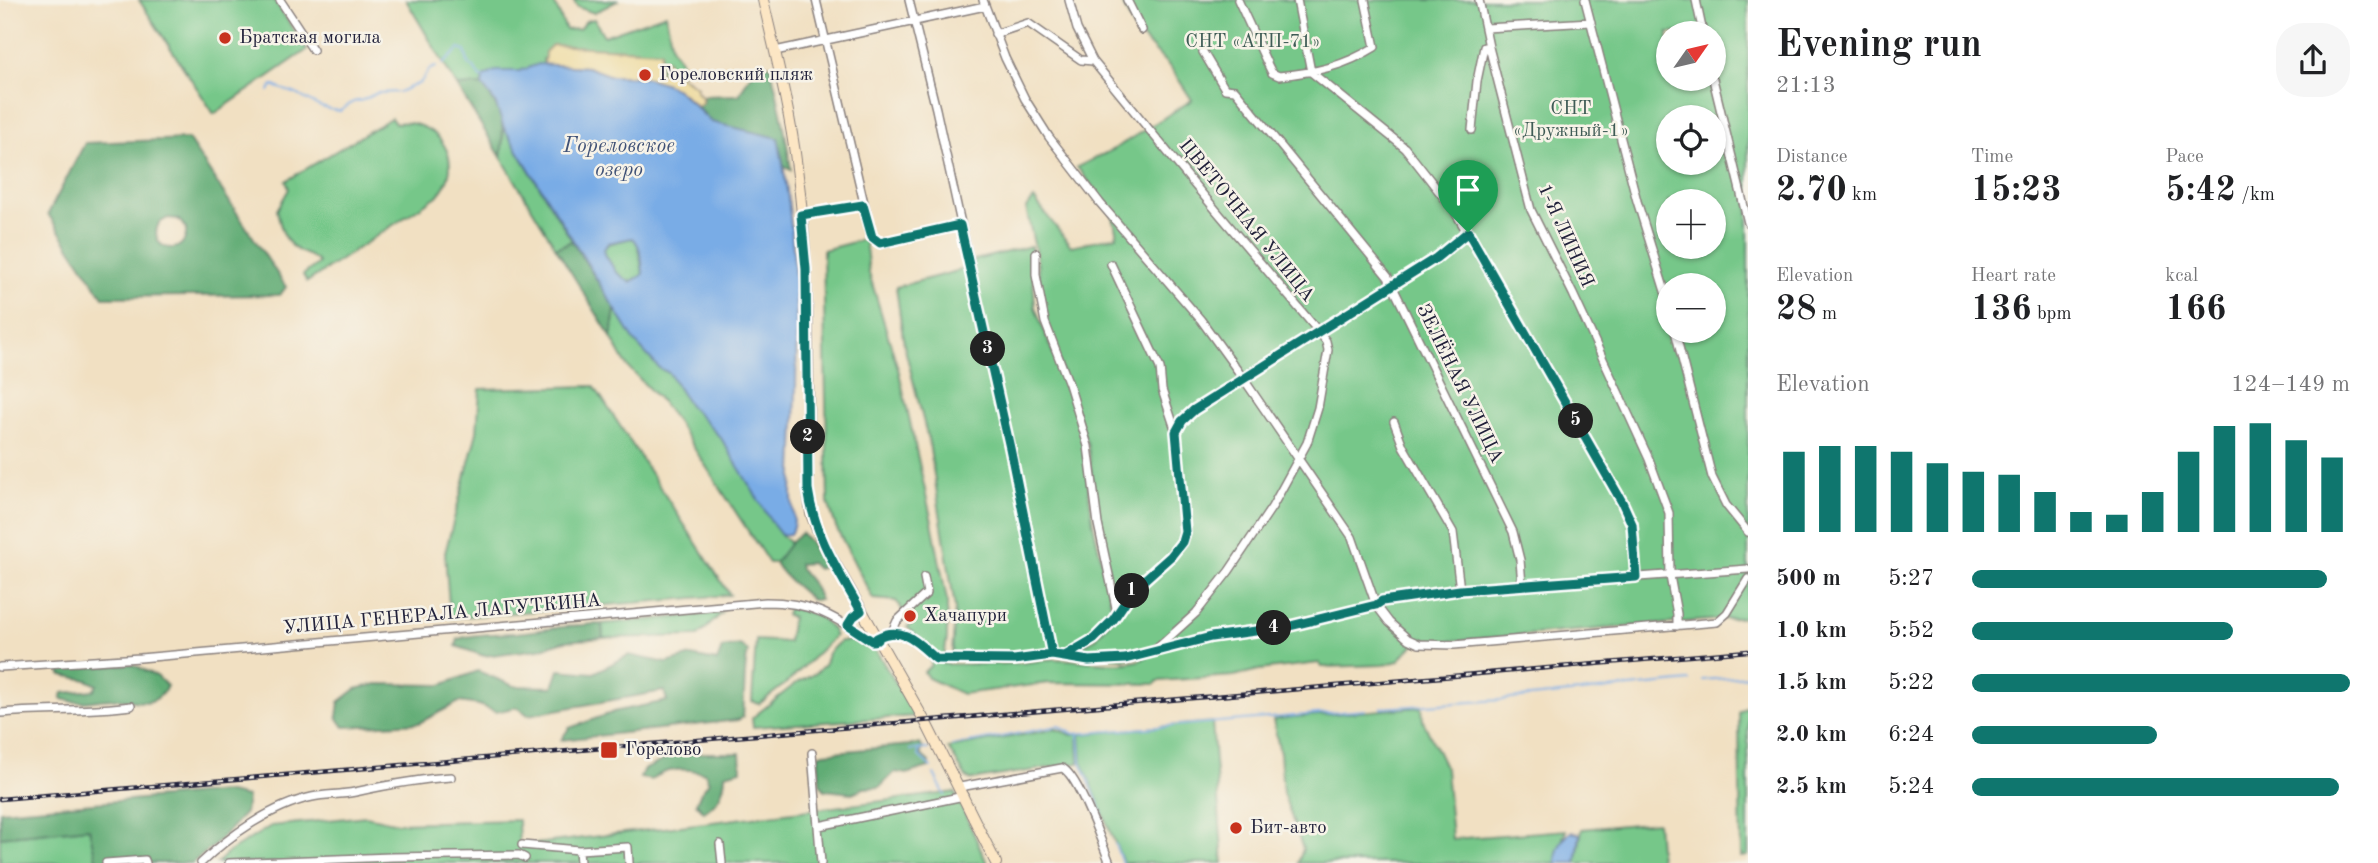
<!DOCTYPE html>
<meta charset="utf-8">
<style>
:root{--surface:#fff;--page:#f6f6f6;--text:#202124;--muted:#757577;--accent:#0f766e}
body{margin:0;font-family:"Old Standard TT",serif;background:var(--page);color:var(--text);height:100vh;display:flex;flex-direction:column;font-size:26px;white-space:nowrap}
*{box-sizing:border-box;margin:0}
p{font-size:23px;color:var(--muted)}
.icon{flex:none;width:38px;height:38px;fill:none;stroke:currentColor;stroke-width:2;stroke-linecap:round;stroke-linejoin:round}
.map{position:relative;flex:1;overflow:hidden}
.side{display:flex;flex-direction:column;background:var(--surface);width:630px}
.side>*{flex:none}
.needle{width:46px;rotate:56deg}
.tools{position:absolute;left:1656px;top:21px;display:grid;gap:14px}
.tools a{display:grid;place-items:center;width:70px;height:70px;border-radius:50%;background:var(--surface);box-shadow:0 2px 5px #0004;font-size:35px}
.pin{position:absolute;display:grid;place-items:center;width:60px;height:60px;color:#fff;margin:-72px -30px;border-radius:50% 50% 50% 0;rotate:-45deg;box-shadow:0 0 7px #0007}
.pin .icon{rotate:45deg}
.km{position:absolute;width:35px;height:35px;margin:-18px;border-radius:50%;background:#222;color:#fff;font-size:19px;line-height:35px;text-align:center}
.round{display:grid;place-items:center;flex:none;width:74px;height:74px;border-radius:28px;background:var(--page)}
.overview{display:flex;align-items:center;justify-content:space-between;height:119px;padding:0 28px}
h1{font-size:38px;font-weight:600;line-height:52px}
.stats{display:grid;grid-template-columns:repeat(3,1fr);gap:10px;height:119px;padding:7px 28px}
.stats div{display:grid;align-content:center}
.stats b{font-size:35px;font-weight:600}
.stats small{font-size:19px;font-weight:400}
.stats p{font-size:19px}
.chart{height:196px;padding:14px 28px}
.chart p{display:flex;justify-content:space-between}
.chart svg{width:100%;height:126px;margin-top:7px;stroke:var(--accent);stroke-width:6}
ul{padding:0 28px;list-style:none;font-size:23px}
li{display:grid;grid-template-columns:112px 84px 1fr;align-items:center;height:52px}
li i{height:18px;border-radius:9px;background:var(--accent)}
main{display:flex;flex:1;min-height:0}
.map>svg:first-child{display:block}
.green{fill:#76c789;stroke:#4c7462;stroke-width:2;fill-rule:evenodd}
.forest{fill:#60ac75;stroke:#416758;stroke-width:2;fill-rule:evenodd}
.sand{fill:#eeda9e;stroke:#887e6c;stroke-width:2}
.water{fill:#79ace6;stroke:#4e6790;stroke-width:2;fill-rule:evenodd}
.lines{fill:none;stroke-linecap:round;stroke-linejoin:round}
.stream{stroke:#79ace6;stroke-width:2}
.street-casing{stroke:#8a817e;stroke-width:10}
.secondary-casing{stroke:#8a817e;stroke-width:12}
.street{stroke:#fff;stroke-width:7}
.secondary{stroke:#fce6c4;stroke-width:10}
.rail-casing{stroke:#22223b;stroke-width:4.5}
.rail{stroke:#f7f3e8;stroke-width:2;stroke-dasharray:5;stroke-linecap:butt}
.route-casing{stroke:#fff;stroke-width:14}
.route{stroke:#0f766e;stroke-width:9}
.poi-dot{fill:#c8321e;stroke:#f7f3e8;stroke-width:2.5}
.labels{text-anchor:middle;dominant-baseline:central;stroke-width:5;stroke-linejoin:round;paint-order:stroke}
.poi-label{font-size:19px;fill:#22223b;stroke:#f7f3e8;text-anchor:start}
.park-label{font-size:19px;fill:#3f5c56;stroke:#f7f3e8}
.street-label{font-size:19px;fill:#22223b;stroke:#f7f3e8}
.water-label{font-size:21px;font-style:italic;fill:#405277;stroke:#f7f3e8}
</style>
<main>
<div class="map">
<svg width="1748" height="863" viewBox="0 0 1748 863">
<rect width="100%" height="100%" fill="#f7f3e8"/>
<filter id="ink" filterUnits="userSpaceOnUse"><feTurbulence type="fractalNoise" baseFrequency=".0143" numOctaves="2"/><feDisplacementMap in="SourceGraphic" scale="14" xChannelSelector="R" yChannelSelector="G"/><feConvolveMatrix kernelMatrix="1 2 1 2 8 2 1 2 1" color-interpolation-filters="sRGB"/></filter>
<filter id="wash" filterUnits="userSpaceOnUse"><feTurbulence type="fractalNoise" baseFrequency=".00686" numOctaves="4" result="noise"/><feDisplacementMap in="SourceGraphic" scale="28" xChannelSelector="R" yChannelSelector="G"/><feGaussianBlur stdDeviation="1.57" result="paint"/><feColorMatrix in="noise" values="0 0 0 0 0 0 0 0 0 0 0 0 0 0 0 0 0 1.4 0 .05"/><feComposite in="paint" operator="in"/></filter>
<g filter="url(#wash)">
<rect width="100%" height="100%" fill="#f1e0c2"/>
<path class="green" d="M139,0h135l33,50 -93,64z
M406,0h147l13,30 13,-1 7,-8 8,-2 10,17 62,-22 6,34 12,19v5l-5,1 -8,-3 -4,-10 -5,7 3,4 -4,3 -3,-3 2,-4 -117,-8 1,6c-9,0 -16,4 -24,6 -14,2 -24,0 -37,6l-1,8 -25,1z
M573,0h46l-25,13 -17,-6z
M1121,0h627v617l-299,24 -30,-2 -21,22 -15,4 -61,2 -3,-4 -60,7 -25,6 -76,5 -3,3 -106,-1 -87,11 -34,-16 -4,-6 7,-7 -1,-16 -23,-22 5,-3 -16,-23 -23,-2 -37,-72 -8,-25 -5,-252 42,-11 4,34 30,99 33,150 15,78v38l-4,26c26,0 52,1 78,-1 11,-1 21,-3 32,-4 23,-1 80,13 97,-5l-25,5 -60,-3 30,-17 22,-26 -19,-89 -10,-78 -43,-123 -9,-70 -10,-45 8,-9 37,47 46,-10 -5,-25 -35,-44 37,-18 78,-49 -21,-32 -37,-39zM1668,33h45v46h-45zM1668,117h45v46h-45zM1668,201h45v46h-45zM1668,285h45v46h-45z
M391,118l4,5c44,-5 73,40 42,73l-130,86 -4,-7 16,-12c-6,-7 -12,-8 -20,-12 -15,-8 -19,-25 -22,-41l12,-21 -3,-8z
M504,128l68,113 -16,7 -55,-91z
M632,238l5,3 6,32 -2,3 -11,6 -14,-10 -13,-21 5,-7z
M1031,246l4,61 45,116 13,100 20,90c-6,7 -11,15 -18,21 -32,31 -102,22 -143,21l3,-47 -26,-165 -25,-98 -8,-58 69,-18 10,-9z
M615,309l21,34 23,25 10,5 20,32 32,33 60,97 9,8 -15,20h-6l-92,-141 -19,-24 -31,-32 -16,-29z
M594,386l136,209 -280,23 -5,-65 32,-121 3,-43z
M788,608c21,3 39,8 47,28l-46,45 -30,23 -7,-3 4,-61 32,2 4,-25 -6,-2z
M722,613l-24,23 -95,2 -1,-14z
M840,641h11l24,8 41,67 -163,11 -1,-9 43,-34 21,-11 9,-9 3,-11z
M1748,705v151l-7,1 -2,-144z
M1422,707l1,14 23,48 6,70 114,-9 -9,24 -1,9h-258l5,-14 -20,-56 -3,-40 -7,-33 20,-3z
M1212,722l11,141h-100l-41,-101 -2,-28z
M1056,729l16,6 6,-1 1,29 -108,17 -5,-3 -18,-29z
M955,792l32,71h-770l12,-11 42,-26 95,-10 32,7 120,-3 1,26z
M1657,822l3,41h-84l6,-34z
M89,828l8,35h-97v-26z"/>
<path class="forest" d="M764,65h6c9,34 16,69 21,105l-7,-3 -6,-29 -67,-16 -14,-16 5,-3 1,-7 36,-1 10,-18z
M482,85c21,27 23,39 19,72l-44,-71z
M188,139l98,148 -6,8 -177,2 -55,-83 37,-71zM168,218l10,1 8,9c1,10 -2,17 -12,20 -15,1 -22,-12 -15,-25z
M572,241l43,68 -4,28 -55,-89z
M801,533l9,9 14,25 -7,2 -6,-6 -12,1 1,5 14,17 6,14h-9c-12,-13 -27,-21 -36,-37l15,-20z
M602,624l1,14 -38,3 -26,8 -55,7 -28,-10 2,-7c21,-7 45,-4 67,-7 26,-3 50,-8 77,-8z
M740,645l8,6c-5,22 -3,44 -5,66l-5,3 -177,20 8,-12 48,-17 50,-10 -3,-10 -136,24 -11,-8 -21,5 -17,-7 -20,-3 -40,21 -75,4 -7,-10 2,-15 17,-13 21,-5 64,1 37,-14 36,15 39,1 6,-17 35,3 35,-18 38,8 24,-7 26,5 5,-13z
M132,664l25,12 10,10c-4,7 -8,13 -16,15 -12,3 -22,-2 -34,-2 -19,-1 -38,8 -56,-1l2,-5 31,-3 3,-5 -10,-5 -26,-5 -1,-6z
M920,744l3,5 -3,5 9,8v5l-23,7 -11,-2 -15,15 -16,1 -12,5 -27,-3 -5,-6 -2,-29 6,-2z
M740,753l1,17 -16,4c0,17 -7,29 -21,38l-8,-9 5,-11 8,-10 -4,-9c-20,-5 -37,-6 -54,7l-11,-2 3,-8c9,-3 16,-8 24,-12 18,-8 53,-4 73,-5z
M224,792l23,5 -2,16 -30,32 -23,18h-95l-8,-35 -89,9v-26z"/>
<path class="sand" d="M552,45l109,6 -2,22 5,-1 -1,-13 4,1 4,10 26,17 -1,3 6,7v6l-5,3 -20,-17 -33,-12 -33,-1 -24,-9 -43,-2 1,-13z"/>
<path class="water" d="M539,64l48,3 24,9 33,1 20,6 13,6 34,33 67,16c24,116 20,237 14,355 -1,14 6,29 -2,41l-9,1 -7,-9 -53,-88 -32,-33 -20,-32 -10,-5 -23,-25 -132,-215 -9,-26 -13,-17 1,-8 12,-6h24zM632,238c9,5 10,24 11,35l-2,3 -11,6 -14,-10 -13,-21 5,-8z
M1571,832l9,2 -4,29h-20c0,-13 5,-24 15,-31z"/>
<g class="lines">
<path class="stream" d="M443,64l16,-15 6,2 4,15h4l7,12 3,-1
M269,91l3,-6 3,1c9,5 20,6 27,11 13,8 23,13 38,14l13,-9 10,-2 14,-7 22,-1 21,-9 10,-14 6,-2
M1703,680l45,-4
M1381,708l120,-8 189,-19
M1079,735l2,27 21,51
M952,746l106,-20 16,8 291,-24
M920,749l-2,6 13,12
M910,750l18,-1
M934,774l11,21
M1115,844l7,19"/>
</g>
</g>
<g filter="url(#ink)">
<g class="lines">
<defs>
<path id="street" d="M280,0l33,50
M816,0l56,237 8,6 80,-18
M909,0l27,109 74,339 42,207
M983,0l22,58 20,41 24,38 51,66 101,117 42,58 109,159 24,68 13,17 19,17 11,5 35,1 263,-23 10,-9 21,-34
M1069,0l8,29 16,32 100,122 126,149 7,9 2,9 -10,58 -11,35 -35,64 -43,64 -33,42 -41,37
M1127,0l15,30
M1238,0l30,65 4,8 7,3c37,-4 64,-9 96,-29l-10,-47
M1297,0l14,72 94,76 50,64 84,142 83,148 10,23 4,52
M1479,0l10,47
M1585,0l52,201 31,100
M1696,0l7,33
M1486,28l105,-6
M995,34l33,-11 53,37 12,1
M775,51l210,-45
M1203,52l22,37 10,1 153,187 125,255 7,28 2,25
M1713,79l35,144
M1472,130l5,-49 7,-34h5l42,163 42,84 76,165 20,54 1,63 7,38v12
M801,215l62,-10
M1036,253v22l9,47 24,62 19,62 10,78 19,88
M1675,331l37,146 14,28 22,27
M1394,422l9,24 50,86 7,58
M1176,432l6,-12 12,-10 241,-152 33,-26
M848,625l5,-8 8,-6
M892,632l5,-11 30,-28 -3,-16
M877,638c25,-14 41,5 59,21l78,1 38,-5 37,6 36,-2 86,-22 75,-10 90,-22 6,-4 78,-11 288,-21
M1066,656c9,-5 20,-10 28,-17 19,-13 25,-35 41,-51 17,-18 44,-31 50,-56l-9,-100 -14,-42 -2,-22 -49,-104
M0,667l140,-9 626,-56c47,0 68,15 106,39l6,-1
M0,713c44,-4 88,-1 131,-7
M812,753l9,110
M960,787l102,-19c16,6 40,76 48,95
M819,826l145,-30
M720,844l2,19
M522,845l57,5 49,-3 1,16
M579,850l1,13
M106,863l39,-3 1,3
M201,863c28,-27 72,-58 111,-66 14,-3 28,-2 43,-5 32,-7 63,-13 96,-15
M229,863l163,-6 127,-2 6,3"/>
<path id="secondary" d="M763,0c13,56 27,111 34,168 14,106 11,215 11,321l3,25 9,23 107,188 69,138"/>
</defs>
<use href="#street" class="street-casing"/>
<use href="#secondary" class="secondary-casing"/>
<use href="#street" class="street"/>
<use href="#secondary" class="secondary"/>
<defs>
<path id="rail" d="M0,799l1748,-148"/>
</defs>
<use href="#rail" class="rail-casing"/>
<use href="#rail" class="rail"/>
</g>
</g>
<g class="lines" filter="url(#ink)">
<defs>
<path id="route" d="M1468,232l-32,26 -242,152 -12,11 -6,11 9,100 -3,10 -11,14 -37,33 -21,31 -19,19 -29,17 -13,-1 -38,5 -78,-1c-18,-16 -34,-35 -59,-21l1,2 -6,1 -24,-16 5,-8 8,-6c-22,-39 -47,-76 -53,-122l-2,-220 -5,-54 62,-10 9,32 8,6 80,-18 50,223 42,207 37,6 36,-2 86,-22 75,-10 90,-22 6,-4 78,-11 176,-13 -4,-53 -10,-22 -154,-270"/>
</defs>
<use href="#route" class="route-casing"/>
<use href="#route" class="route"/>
</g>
<g class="poi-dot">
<circle cx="225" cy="38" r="7"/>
<circle cx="645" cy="75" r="7"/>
<circle cx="910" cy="616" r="7"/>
<rect x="600" y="741" width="18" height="18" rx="3.5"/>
<circle cx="1236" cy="828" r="7"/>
</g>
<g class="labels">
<g class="poi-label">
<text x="239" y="38">Братская могила</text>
<text x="659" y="75">Гореловский пляж</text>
<text x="924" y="616">Хачапури</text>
<text x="625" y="750">Горелово</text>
<text x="1250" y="828">Бит-авто</text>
</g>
<g class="park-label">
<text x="1253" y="42">СНТ «АТП-71»</text>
<text x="1571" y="109">СНТ<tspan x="1571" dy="22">«Дружный-1»</tspan></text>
</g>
<g class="street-label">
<text transform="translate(1246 221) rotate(51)">ЦВЕТОЧНАЯ УЛИЦА</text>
<text transform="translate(1565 236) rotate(66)">1-Я ЛИНИЯ</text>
<text transform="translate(1459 384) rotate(64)">ЗЕЛЁНАЯ УЛИЦА</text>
<text transform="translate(442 615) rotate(-5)">УЛИЦА ГЕНЕРАЛА ЛАГУТКИНА</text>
</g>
<g class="water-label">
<text x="619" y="146">Гореловское<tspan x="619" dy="24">озеро</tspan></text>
</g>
</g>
</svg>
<div class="tools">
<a><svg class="needle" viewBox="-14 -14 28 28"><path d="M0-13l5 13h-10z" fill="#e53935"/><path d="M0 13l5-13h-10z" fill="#757577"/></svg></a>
<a><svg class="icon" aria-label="locate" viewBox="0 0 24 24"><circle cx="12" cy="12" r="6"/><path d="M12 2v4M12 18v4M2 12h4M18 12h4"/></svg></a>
<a>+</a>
<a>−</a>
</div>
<div class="pin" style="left:1468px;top:232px;background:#1e9e55"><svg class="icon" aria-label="arrive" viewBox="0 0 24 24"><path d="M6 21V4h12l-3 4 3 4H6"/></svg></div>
<b class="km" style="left:1132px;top:591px">1</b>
<b class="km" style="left:808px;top:437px">2</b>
<b class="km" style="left:988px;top:349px">3</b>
<b class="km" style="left:1274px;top:628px">4</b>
<b class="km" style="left:1576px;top:421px">5</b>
</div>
<section class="side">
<div class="overview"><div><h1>Evening run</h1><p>21:13</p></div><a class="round"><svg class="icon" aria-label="share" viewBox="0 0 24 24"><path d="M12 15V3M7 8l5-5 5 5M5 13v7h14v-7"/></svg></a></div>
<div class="stats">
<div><p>Distance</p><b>2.70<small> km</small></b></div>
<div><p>Time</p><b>15:23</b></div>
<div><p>Pace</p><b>5:42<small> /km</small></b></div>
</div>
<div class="stats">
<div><p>Elevation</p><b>28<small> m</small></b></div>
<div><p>Heart rate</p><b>136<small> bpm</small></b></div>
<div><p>kcal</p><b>166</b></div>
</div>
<div class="chart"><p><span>Elevation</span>124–149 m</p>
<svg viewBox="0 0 160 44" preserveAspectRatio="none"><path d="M5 44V16M15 44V14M25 44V14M35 44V16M45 44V20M55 44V23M65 44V24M75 44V30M85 44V37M95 44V38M105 44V30M115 44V16M125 44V7M135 44V6M145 44V12M155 44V18"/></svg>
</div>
<ul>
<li><b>500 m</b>5:27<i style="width:94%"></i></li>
<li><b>1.0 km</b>5:52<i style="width:69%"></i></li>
<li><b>1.5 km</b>5:22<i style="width:100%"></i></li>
<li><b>2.0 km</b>6:24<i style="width:49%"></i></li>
<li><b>2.5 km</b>5:24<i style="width:97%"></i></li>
</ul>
</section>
</main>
